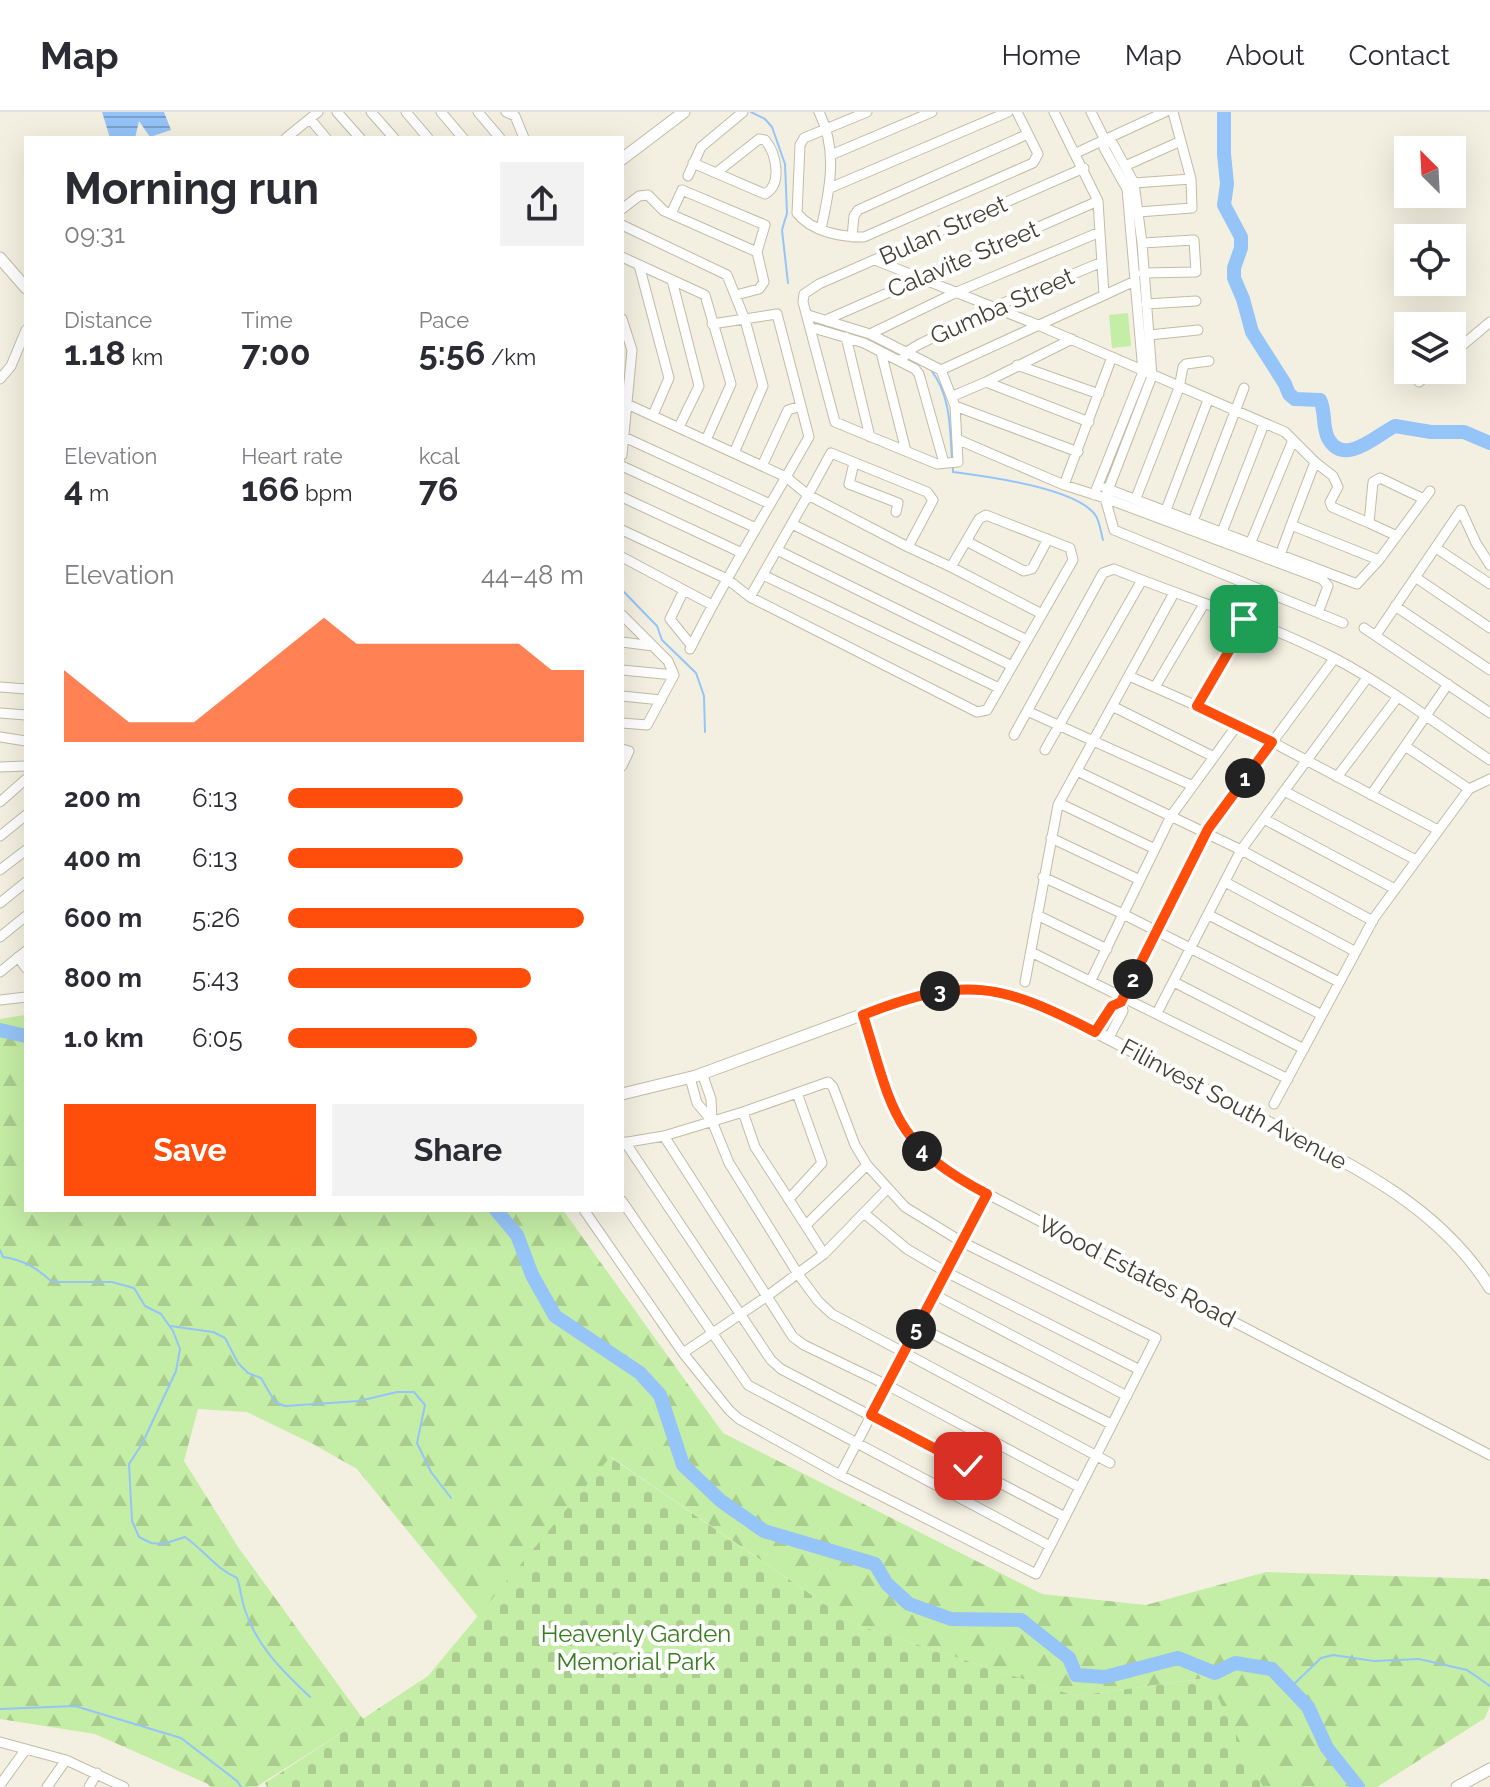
<!DOCTYPE html>
<meta charset="utf-8">
<style>
:root{--surface:#fff;--page:#f2f2f3;--text:#2b2b33;--muted:#7c7c81;--line:#e1e1e2;--accent:#ff4d0c}
body{margin:0;font-family:Raleway,sans-serif;background:var(--page);color:var(--text);height:100vh;display:flex;flex-direction:column;font-size:30px;white-space:nowrap}
*{box-sizing:border-box;margin:0}
p{font-size:26px;color:var(--muted)}
.icon{flex:none;width:44px;height:44px;fill:none;stroke:currentColor;stroke-width:2;stroke-linecap:round;stroke-linejoin:round}
.map{position:relative;flex:1;overflow:hidden}
.drawer{position:absolute;left:24px;top:24px;width:600px;height:1076px;display:flex;flex-direction:column;background:var(--surface);border-radius:0px;box-shadow:0 8px 32px #0002}
.drawer>*{flex:none}
.needle{width:52px;rotate:336deg}
.buttons{position:absolute;left:1394px;top:24px;display:grid;gap:16px}
.buttons a{display:grid;place-items:center;width:72px;height:72px;border-radius:0px;background:var(--surface);box-shadow:0 8px 32px #0002;font-size:40px}
.pin{position:absolute;display:grid;place-items:center;width:68px;height:68px;color:#fff;margin:-34px;border-radius:16px;box-shadow:0 4px 12px #0006}
.km{position:absolute;width:40px;height:40px;margin:-20px;border-radius:50%;background:#222;color:#fff;font-size:22px;line-height:40px;text-align:center}
.round{display:grid;place-items:center;flex:none;width:84px;height:84px;border-radius:0px;background:var(--page)}
.overview{display:flex;align-items:center;justify-content:space-between;height:136px;padding:0 40px}
h1{font-size:44px;font-weight:700;line-height:60px}
.metrics{display:grid;grid-template-columns:repeat(3,1fr);gap:12px;height:136px;padding:8px 40px}
.metrics div{display:grid;align-content:center}
.metrics b{font-size:34px;font-weight:700}
.metrics small{font-size:22px;font-weight:400}
.metrics p{font-size:22px}
.chart{height:224px;padding:16px 40px}
.chart p{display:flex;justify-content:space-between}
.chart svg{width:100%;height:144px;margin-top:8px;fill:var(--accent);opacity:.7}
.button{display:flex;gap:16px;margin-top:auto;padding:16px 40px}
.button a{flex:1;height:92px;border-radius:0px;background:var(--accent);color:#fff;font-size:32px;font-weight:700;line-height:92px;text-align:center}
.button a+a{background:var(--page);color:var(--text)}
ul{padding:0 40px;list-style:none;font-size:26px}
li{display:grid;grid-template-columns:128px 96px 1fr;align-items:center;height:60px}
li i{height:20px;border-radius:10px;background:var(--accent)}
header{display:flex;align-items:center;gap:48px;box-sizing:border-box;height:112px;padding:0 40px;background:var(--surface);border-bottom:2px solid var(--line)}
header strong{font-size:38px}
nav{display:flex;gap:44px;margin-inline-start:auto;font-size:28px}
.map>svg:first-child{display:block}
.green{fill:#c4eda5}
.forest{fill:url(#forest-firs)}
.cemetery{fill:url(#cemetery-stones)}
.water{fill:url(#water-rules)}
.lines{fill:none;stroke-linecap:round;stroke-linejoin:round}
.stream{stroke:#95c4f8;stroke-width:2}
.river{stroke:#95c4f8;stroke-width:14}
.minor-casing{stroke:#c2bca6;stroke-width:11}
.tertiary-casing{stroke:#c2bca6;stroke-width:13}
.minor{stroke:#fff;stroke-width:9}
.tertiary{stroke:#fff;stroke-width:11}
.route-casing{stroke:#fff;stroke-width:16}
.route{stroke:#ff4d0c;stroke-width:10}
.labels{text-anchor:middle;dominant-baseline:central;stroke-width:8;stroke-linejoin:round;paint-order:stroke}
.street-label{font-size:24px;fill:#453f32;stroke:#fff}
.park-label{font-size:24px;fill:#377c1f;stroke:#fff}
</style>
<header>
<strong>Map</strong>
<nav><a>Home</a><a>Map</a><a>About</a><a>Contact</a></nav>
</header>
<div class="map">
<svg width="1490" height="1675" viewBox="0 0 1490 1675">
<defs>
<pattern id="forest-firs" width="22" height="20" patternUnits="userSpaceOnUse" patternTransform="scale(2)"><rect width="22" height="20" fill="#c4eda5"/><path d="M5 1l3.5 6h-7zM16 11l3.5 6h-7z" fill="#aacc8e"/></pattern>
<pattern id="cemetery-stones" width="16" height="16" patternUnits="userSpaceOnUse" patternTransform="scale(2)"><rect width="16" height="16" fill="#c4eda5"/><path d="M2 7V4a2 2 0 0 1 4 0v3zM10 15v-3a2 2 0 0 1 4 0v3z" fill="#aacc8e"/></pattern>
<pattern id="water-rules" width="6" height="5" patternUnits="userSpaceOnUse" patternTransform="scale(2)"><rect width="6" height="5" fill="#95c4f8"/><path d="M0 2.5h6" fill="none" stroke="#7ba1c9"/></pattern>
</defs>
<rect width="100%" height="100%" fill="#f3f0e1"/>
<path class="green" d="M1128,201l3,33 -19,2 -3,-33z"/>
<path class="forest" d="M25,903l1,195h537l160,223 319,161 104,11 120,-33 224,7v126l-5,13 -108,69h-114l-56,-109 -132,18 -221,-72 -243,-167 -133,160 -121,-148 -44,-25 -66,-32 -49,-3 -14,52 54,86 125,172 -107,68h-46l-2,-3 -113,-50 -95,-15v-700z"/>
<path class="cemetery" d="M610,1345l244,167 221,72 133,-18 55,109h-996l-2,-4 163,-107z"/>
<path class="water" d="M102,0h62l7,18 -21,7 -11,-16 -4,17h-25z"/>
<g class="lines">
<path class="stream" d="M751,0l14,7 7,8 13,37 2,49 -5,17 6,53
M813,210l29,8
M860,223l12,5
M931,258c20,26 19,59 21,90
M953,354v6c32,4 125,16 143,44 4,7 5,17 7,24
M622,478l35,36 5,14 34,33 8,23 1,36
M0,1138l3,7c21,3 34,11 49,25h60l22,6 11,18 16,8 12,17 7,18 -4,22 -34,73 -13,20 3,57 7,16 12,6 12,1 22,-7c20,14 30,31 52,41 4,11 4,21 8,32 12,37 38,61 65,87
M170,1214l43,6 12,6 13,25 10,10 13,5 14,24 10,4 74,-5 38,-9h17l11,13 -8,38 14,29 20,26
M1290,1576l31,-30 12,-3 41,6 45,-2 48,11 23,16
M0,1597l75,-3 106,32 56,43 4,6"/>
<path class="river" d="M1224,0v42l3,30 -3,21 17,32v11l-7,20v10l9,21 9,33 33,52 4,10 6,5 25,1c6,12 2,26 8,38 16,30 50,-4 67,-12l36,6h33l26,11
M0,918l26,6
M496,1098l21,25 15,40 23,41 85,57 20,22 23,70 38,36 43,30 111,33 12,20 22,20 42,15 70,1 48,38 7,17 29,2 73,-19 37,15 20,-10 37,6 36,38 19,41 31,39"/>
<defs>
<path id="minor" d="M337,0l23,26
M371,0l23,26
M406,0l22,26
M441,0l22,26
M478,0l22,26
M506,0l9,4 9,22
M819,0c19,38 11,77 2,117
M867,0l-63,26 -4,7 -3,68c15,19 44,24 67,24l169,-74 5,-9 -21,-42
M1054,0l44,89 6,94
M1091,0l14,28 -1,8 23,41 16,183 -49,123
M310,7l16,19
M286,26l32,-26
M759,27l6,1c11,13 18,44 0,54l-49,-21z
M1105,28l8,4 21,39 8,60 10,133 -47,122 217,81 6,7 -10,27
M1076,41l89,-41
M831,43l101,-43
M693,51l23,10
M1125,54l56,-25
M688,64l13,-29 42,-35
M1134,71l57,-4
M830,76l178,-76
M622,97l17,-13 9,-1 16,16 93,41
M1138,100l54,-4 -1,-29 -18,-67
M671,102l11,-24 83,35 -8,27 7,30 -5,7 -23,6
M622,113l105,50 18,45 18,66 -29,67
M852,125l2,-21 4,-6 170,-76
M1142,131l52,-3 2,32 -53,1
M622,145l83,38 26,89 -25,56
M875,148l163,65 247,107 30,30
M639,153l30,113 -16,37
M672,168l27,106 -20,41
M1146,192l50,-3
M808,203l62,19 71,36 14,36 3,56 -21,2 -102,-42 -32,-120 1,-8 15,-10 265,-116
M622,207l10,31 -10,105
M828,207l270,-118
M810,217h7l47,14 51,26 4,5 25,89
M870,222l87,-42 143,-60
M1149,223l49,-5
M846,225l24,100
M1072,227l-86,43 103,40
M881,240l25,99
M1452,242l38,-32
M901,249l7,-10 10,-6 76,-38 108,-45
M1017,253l82,29
M941,258l194,-89
M0,267l11,-13 15,-36
M1419,270l14,-12
M953,284l33,-14
M627,292l159,73 23,-40 -32,-123 -65,10
M955,294l123,46
M624,325l146,67
M959,328l105,45 48,-128
M854,351l-5,21 49,19 -2,9
M622,354l134,62
M762,354l26,-56 13,-4
M1064,373l41,13 9,32 229,93
M1105,376l252,96 22,-24 51,-69
M622,385l120,56
M1136,386l43,-110 4,-21 3,-3 23,-3
M1166,398l42,-110
M1461,398l15,33 14,22
M1193,409l51,-133
M1369,411l-37,-16 -2,-5 8,-15 -5,-11 -18,-14 -24,63 88,35
M792,412l235,116
M622,418l105,49 23,18 58,-102 100,52 25,-47 -6,-8 -96,-39 -23,42 -22,-18c-33,57 -67,113 -96,172
M1222,420l42,-108
M1397,424l-28,-13 4,-41 7,-4 44,21
M966,429l58,30 8,-2 16,-30
M1250,432l43,-104
M1436,436l54,36
M777,438l235,116
M1280,443l11,-30
M622,445l90,48
M951,455l91,47
M763,463l236,113
M1415,465l75,51
M684,478l-14,29 21,26
M750,485l227,115 10,-2 86,-150 -3,-12 -84,-33 -7,4 -28,48 -43,-20
M1395,494l95,64
M622,503l46,46 6,14 -27,50 -25,-2
M1364,516l126,85
M1376,523l85,-125
M622,530l31,4
M622,558l52,5
M1129,564l109,48 200,106
M0,575l26,2
M1155,575l49,-83
M622,584l39,4
M1112,594l102,51
M1197,594l50,-86
M1027,599l166,75
M0,601l26,2
M1014,623l89,-162 11,-4c74,30 151,53 222,90 54,29 103,67 154,101
M0,625l26,4
M1405,634l64,43
M622,637l7,2 -7,15
M1045,638l97,-170
M0,655l26,-1
M1077,659l164,79 132,71
M1337,665l60,-79
M1284,679l132,69
M1371,683l77,-111
M0,690l26,-23
M1059,691l96,46
M1264,707l131,70
M0,724l26,-21
M1051,726l89,42
M0,758l26,-20
M1043,765l80,37 199,101
M1225,770l131,70
M0,791l26,-21
M1037,803l70,34
M1209,803l130,67
M0,825l26,-21
M1031,840l257,127
M18,845l8,11
M0,860l26,-21
M1091,868l80,-164 67,-92
M1025,870l33,-177 116,-212
M1174,870l130,67
M0,888l26,-3
M1121,890l87,-173 126,-170
M1157,901l84,-163 126,-172
M863,903c11,34 19,84 39,114 13,19 32,34 51,47l537,279
M1095,920l17,-26 9,-4 2,9 -15,28
M702,961l9,26 1,22 17,42 69,111 20,27 14,13 278,149
M690,966l7,25 15,18
M1274,992l100,-186 95,-129 21,-10
M743,1000l12,35 69,107
M664,1024l129,201 11,8 83,40 192,102
M625,1030l146,218 10,9 284,148
M789,1087l33,-36 -25,-70
M622,1089l126,184 302,161
M584,1098l99,143 46,57 10,9 101,56 196,99 120,-236 -194,-96 -57,-35 -38,-42 -12,-20 -22,-58 -5,-5 -85,30 -79,24 -42,7
M865,1102l42,35 39,23 194,98
M806,1113l61,-60
M935,1183l192,101
M917,1214l194,98
M683,1241l83,-56 58,-43 63,-65
M840,1363l147,-281
M0,1630l66,18 58,27
M0,1673l26,-36
M47,1675l19,-27
M89,1675l8,-14"/>
<path id="tertiary" d="M622,47l62,-47
M0,146l26,30
M622,982l74,-18 203,-75c59,-17 96,-14 153,8 67,35 133,70 200,105 89,46 183,86 238,174
M1457,1675l33,-18"/>
</defs>
<use href="#minor" class="minor-casing"/>
<use href="#tertiary" class="tertiary-casing"/>
<use href="#minor" class="minor"/>
<use href="#tertiary" class="tertiary"/>
</g>
<g class="lines">
<defs>
<path id="route" d="M968,1354l-97,-51 116,-221c-95,-50 -94,-83 -124,-179 101,-40 138,-32 232,17l17,-26 9,-4 87,-173 64,-87 -75,-36 50,-86 -3,-1"/>
</defs>
<use href="#route" class="route-casing"/>
<use href="#route" class="route"/>
</g>
<g class="labels">
<g class="street-label">
<text transform="translate(943 118) rotate(-24)">Bulan Street</text>
<text transform="translate(963 147) rotate(-23)">Calavite Street</text>
<text transform="translate(1002 194) rotate(-24)">Gumba Street</text>
<text transform="translate(1234 992) rotate(28)">Filinvest South Avenue</text>
<text transform="translate(1137 1159) rotate(27)">Wood Estates Road</text>
</g>
<g class="park-label">
<text x="636" y="1521">Heavenly Garden<tspan x="636" dy="28">Memorial Park</tspan></text>
</g>
</g>
</svg>
<div class="buttons">
<a><svg class="needle" viewBox="-14 -14 28 28"><path d="M0-13l5 13h-10z" fill="#e53935"/><path d="M0 13l5-13h-10z" fill="#7c7c81"/></svg></a>
<a><svg class="icon" aria-label="locate" viewBox="0 0 24 24"><circle cx="12" cy="12" r="6"/><path d="M12 2v4M12 18v4M2 12h4M18 12h4"/></svg></a>
<a><svg class="icon" aria-label="layers" viewBox="0 0 24 24"><path d="M12 4l9 5-9 5-9-5zM3 14l9 5 9-5"/></svg></a>
</div>
<div class="pin" style="left:1244px;top:507px;background:#1e9e55"><svg class="icon" aria-label="arrive" viewBox="0 0 24 24"><path d="M6 21V4h12l-3 4 3 4H6"/></svg></div>
<div class="pin" style="left:968px;top:1354px;background:#d93025"><svg class="icon" aria-label="check" viewBox="0 0 24 24"><path d="M5 12l5 5 9-10"/></svg></div>
<b class="km" style="left:1245px;top:666px">1</b>
<b class="km" style="left:1133px;top:867px">2</b>
<b class="km" style="left:940px;top:879px">3</b>
<b class="km" style="left:922px;top:1039px">4</b>
<b class="km" style="left:916px;top:1217px">5</b>
<section class="drawer">
<div class="overview"><div><h1>Morning run</h1><p>09:31</p></div><a class="round"><svg class="icon" aria-label="share" viewBox="0 0 24 24"><path d="M12 15V3M7 8l5-5 5 5M5 13v7h14v-7"/></svg></a></div>
<div class="metrics">
<div><p>Distance</p><b>1.18<small> km</small></b></div>
<div><p>Time</p><b>7:00</b></div>
<div><p>Pace</p><b>5:56<small> /km</small></b></div>
</div>
<div class="metrics">
<div><p>Elevation</p><b>4<small> m</small></b></div>
<div><p>Heart rate</p><b>166<small> bpm</small></b></div>
<div><p>kcal</p><b>76</b></div>
</div>
<div class="chart"><p><span>Elevation</span>44–48 m</p>
<svg viewBox="0 0 160 44" preserveAspectRatio="none"><path d="M0 44V22L10 30L20 38L30 38L40 38L50 30L60 22L70 14L80 6L90 14L100 14L110 14L120 14L130 14L140 14L150 22L160 22V44z"/></svg>
</div>
<ul>
<li><b>200 m</b>6:13<i style="width:59%"></i></li>
<li><b>400 m</b>6:13<i style="width:59%"></i></li>
<li><b>600 m</b>5:26<i style="width:100%"></i></li>
<li><b>800 m</b>5:43<i style="width:82%"></i></li>
<li><b>1.0 km</b>6:05<i style="width:64%"></i></li>
</ul>
<div class="button"><a>Save</a><a>Share</a></div>
</section>
</div>
